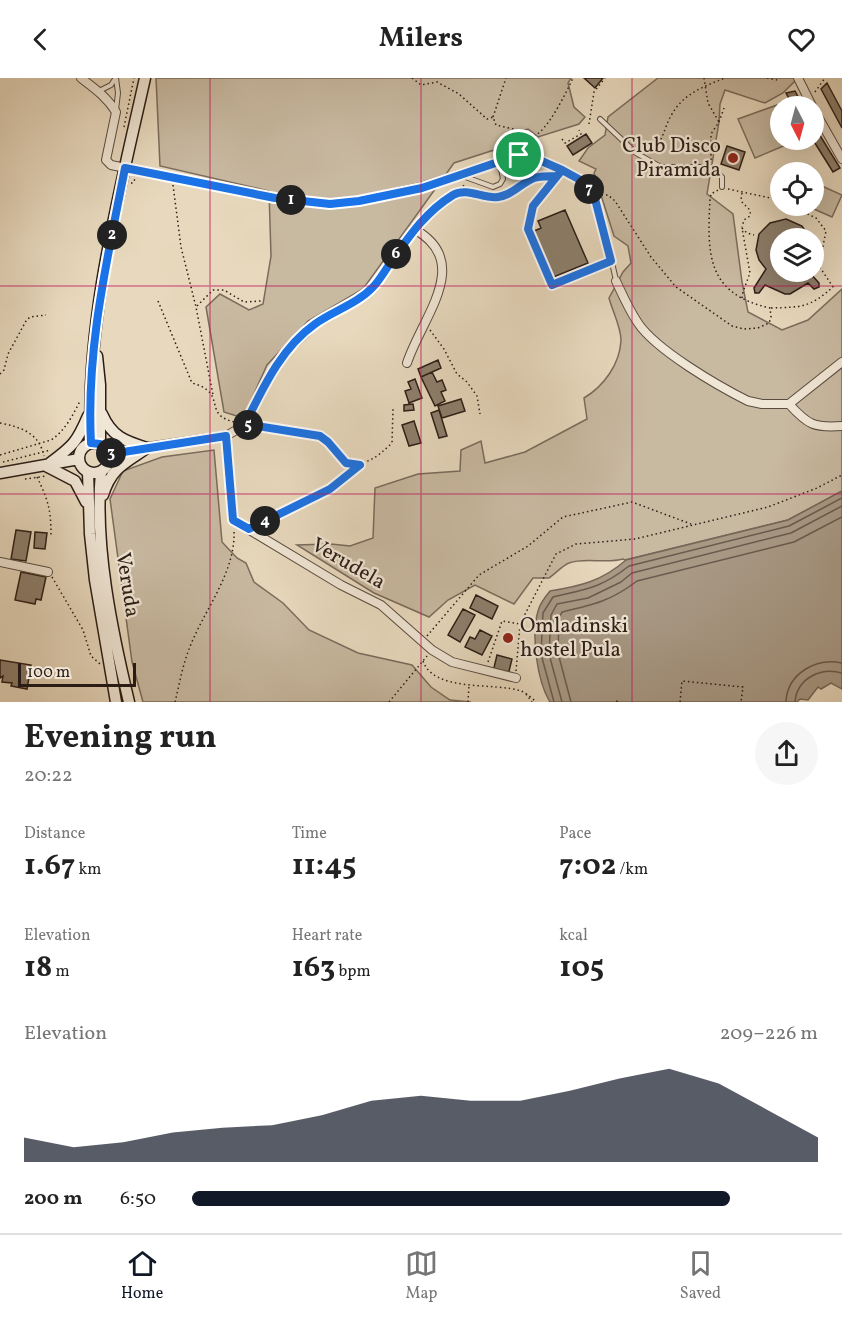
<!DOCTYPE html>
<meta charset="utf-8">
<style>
:root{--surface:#fff;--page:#f6f6f6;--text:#222;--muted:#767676;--line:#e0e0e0;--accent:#111827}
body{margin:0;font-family:Vollkorn,serif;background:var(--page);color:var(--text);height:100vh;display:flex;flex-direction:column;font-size:22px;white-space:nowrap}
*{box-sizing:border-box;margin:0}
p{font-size:20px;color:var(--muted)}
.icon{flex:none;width:33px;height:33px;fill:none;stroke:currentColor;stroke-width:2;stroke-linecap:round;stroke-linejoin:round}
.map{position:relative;height:624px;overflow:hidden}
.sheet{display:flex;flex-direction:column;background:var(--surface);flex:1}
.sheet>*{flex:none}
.needle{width:39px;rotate:174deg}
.fabs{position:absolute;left:770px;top:18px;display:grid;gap:12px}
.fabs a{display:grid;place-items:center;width:54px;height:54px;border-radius:50%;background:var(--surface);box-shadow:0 6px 24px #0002;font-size:30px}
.scale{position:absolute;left:18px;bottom:15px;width:118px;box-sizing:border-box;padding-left:6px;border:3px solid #2b1d16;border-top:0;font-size:16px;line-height:21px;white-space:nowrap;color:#2b1d16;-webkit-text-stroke:4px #f0e6d5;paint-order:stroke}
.pin{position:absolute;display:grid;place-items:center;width:51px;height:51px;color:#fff;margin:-26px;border:3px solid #fff;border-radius:50%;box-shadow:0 2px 6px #0007}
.km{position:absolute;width:30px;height:30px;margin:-15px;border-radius:50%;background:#222;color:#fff;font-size:16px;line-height:30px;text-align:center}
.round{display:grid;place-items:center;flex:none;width:63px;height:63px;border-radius:32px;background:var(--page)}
.overview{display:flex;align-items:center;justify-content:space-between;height:102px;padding:0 24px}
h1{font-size:33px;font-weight:700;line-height:45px}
.figures{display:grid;grid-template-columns:repeat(3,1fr);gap:9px;height:102px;padding:6px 24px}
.figures div{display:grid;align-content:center}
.figures b{font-size:30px;font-weight:700}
.figures small{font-size:16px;font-weight:400}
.figures p{font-size:16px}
.chart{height:168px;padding:12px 24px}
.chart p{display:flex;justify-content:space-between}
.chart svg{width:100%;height:108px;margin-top:6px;fill:var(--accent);opacity:.7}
ul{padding:0 24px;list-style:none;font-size:20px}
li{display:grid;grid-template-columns:96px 72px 1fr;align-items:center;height:45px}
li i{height:15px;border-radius:8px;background:var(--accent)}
header{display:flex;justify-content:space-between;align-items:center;height:78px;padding:0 24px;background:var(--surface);font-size:27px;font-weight:700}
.tab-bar{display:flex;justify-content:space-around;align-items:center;height:84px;border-top:2px solid var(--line);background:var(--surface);font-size:16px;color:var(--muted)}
.tab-bar a{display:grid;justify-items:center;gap:3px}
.tab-bar .active{color:var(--accent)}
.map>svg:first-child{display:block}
.green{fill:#c8b9a1;stroke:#7a6b5c;stroke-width:1.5}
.water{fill:#a89985;stroke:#766759;stroke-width:1.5}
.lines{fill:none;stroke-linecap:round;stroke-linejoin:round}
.shore{stroke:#6a5b4e;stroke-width:1.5}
.building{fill:#8d7f6d;stroke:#2b1d16;stroke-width:1.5}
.service-casing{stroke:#5a4c40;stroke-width:6}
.minor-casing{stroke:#5a4c40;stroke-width:10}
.tertiary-casing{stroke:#5a4c40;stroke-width:11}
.secondary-casing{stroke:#2b1d16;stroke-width:13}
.path{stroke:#2b1d16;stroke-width:1.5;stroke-dasharray:1.5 3;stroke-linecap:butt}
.service{stroke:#f0e6d5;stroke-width:4}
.minor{stroke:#f0e6d5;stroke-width:8}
.tertiary{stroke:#f0e6d5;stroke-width:9}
.secondary{stroke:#f0e6d5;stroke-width:10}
.route-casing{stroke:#fff;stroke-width:12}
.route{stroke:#1a73e8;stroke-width:8}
.grid{fill:none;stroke:#c2185b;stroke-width:1.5;stroke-opacity:0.55}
.poi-dot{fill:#8f2418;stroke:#f0e6d5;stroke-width:2}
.labels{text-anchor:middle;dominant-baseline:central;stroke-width:4.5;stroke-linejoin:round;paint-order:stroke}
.poi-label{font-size:21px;fill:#2b1d16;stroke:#f0e6d5;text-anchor:end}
.street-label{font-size:21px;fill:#2b1d16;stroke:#f0e6d5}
</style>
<header><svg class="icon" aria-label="back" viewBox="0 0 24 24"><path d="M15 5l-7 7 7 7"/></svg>Milers<svg class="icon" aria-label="heart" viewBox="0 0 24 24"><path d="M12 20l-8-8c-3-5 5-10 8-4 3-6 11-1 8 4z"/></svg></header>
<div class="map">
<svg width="842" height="624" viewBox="0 0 842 624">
<rect width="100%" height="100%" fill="#e8d9be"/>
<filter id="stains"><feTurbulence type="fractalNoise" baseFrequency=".00333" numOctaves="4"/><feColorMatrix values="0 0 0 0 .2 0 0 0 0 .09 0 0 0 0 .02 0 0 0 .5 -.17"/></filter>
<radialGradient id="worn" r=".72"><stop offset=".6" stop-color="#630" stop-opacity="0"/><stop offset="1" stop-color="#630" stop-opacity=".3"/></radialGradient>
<path class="green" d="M156,0h415l-3,5 6,24 11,10 -6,7 -41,13 -10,-8 -8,3 -1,10 -65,21 -91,126 -55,32 -41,44 -24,53 -19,-6 -18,-105 14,-13 29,16 14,-6 8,-48 -2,-65 -109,-25z
M658,0h140l-15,15 -18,10 -40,-13 -5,14 -1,18 -12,72 26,20 9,68 6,30 34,18 26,-10 34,-31v202l-54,29 -163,40 -2,-1c-17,5 -38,-2 -54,4 -6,2 -14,11 -20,15h-16l-19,26 -39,-19 -27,15 -19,17 -55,-24 -77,-48 34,-1 19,2 23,-8 2,-50 43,-14 42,-3 1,-21 20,-9 4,22 40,-11 62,-33 -3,-21c20,-12 36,-34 37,-58 0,-13 -9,-30 -12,-42l14,-26 8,-9 -3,-17 -14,-10 -20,-63 2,-4 -17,-8 9,-13 17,-13 3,-18z
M777,27l3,7v28h12l1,2 -38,16 -17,-39z
M813,104l29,13 -10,22 -25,-11h6z
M214,372l8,92 15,16 9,5 8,19 29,21 26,27 49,23 54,12 19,22 19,13 21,2h-328l-11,-40 -22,-163 13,-28 39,-14z"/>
<path class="water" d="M842,413v198l-11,-6 -10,6 -3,-2 -10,13 -8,-1 -3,3h-247c-13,-21 -19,-67 -12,-91 2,-8 7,-14 12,-20 31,-5 52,-10 76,-31l162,-40z"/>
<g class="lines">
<path class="shore" d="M554,624l-13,-48 2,-41 10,-16c34,-8 48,-9 76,-31l160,-40 53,-28
M562,624l-13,-48 2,-39 6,-11 31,-6 33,-16 11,-9 159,-40 51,-27
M571,624l-13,-49 1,-35 3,-6c31,-7 49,-11 75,-31l157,-39 48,-25
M786,624c1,-28 30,-45 56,-39
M795,624c2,-24 26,-35 47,-29"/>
</g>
<path class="building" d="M584,0h19l-8,10z
M827,5l15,28v17l-21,-39z
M795,13l8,15h-10l-7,-13z
M816,51l24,39 -7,4 -20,-32v-9z
M586,56l6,9 -19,12 -6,-9z
M727,68l18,6 -6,18 -18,-6z
M565,132l23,53 -37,15 -19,-46 9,-4 -3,-7z
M786,141l16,7 8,12h-30v34h29l10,11v4l-5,2 -6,-6 -18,11h-5l-20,-9 -6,8h-4l-1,-5 12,-19 -7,-9 -3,-10 3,-16 11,-11z
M438,282l3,8 -20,9 -3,-8z
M432,294l5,10 5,-2 4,10 -5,2 4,9 -10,5 -14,-29z
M415,301l7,19 -13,5 -4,-12 6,-2 -3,-7z
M461,321l4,12 -23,7 -4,-12z
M413,326l1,6 -10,1v-6z
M439,332l8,26 -8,2 -8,-25z
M414,343l7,22 -12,3 -7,-21z
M16,452l15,2 -5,29 -15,-2z
M35,454l12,1 -2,16 -11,-1z
M21,494l25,5 -5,23 -5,-1 -1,5 -20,-4z
M476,517l22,11 -6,13 -22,-11z
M463,531l12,6 -15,27 -12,-7z
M480,552l12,6 -10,19 -17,-8 5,-10 5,2z
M497,577l15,4 -4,16 -15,-3z
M0,582l31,5 -4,24 -16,-3 1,-3 -10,-1 1,-6 -3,2z"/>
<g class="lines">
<defs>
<path id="service" d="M116,0l2,15 -2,17
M99,13l12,-6 4,-6
M600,41l36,34 25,14h49l12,10v10
M531,78c16,7 37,13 51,24 17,14 28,76 34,100
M460,97l33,12 7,-3 3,-5 -2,-10 -5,-6
M554,205l57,-22"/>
<path id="minor" d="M81,0c13,10 26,19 35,34l-10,48 5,5 164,33 55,6 29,-3 62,-14 98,-32 11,1
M798,0l14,28
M813,30l29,51
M616,203c7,15 13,29 22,42 18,27 80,63 110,78l14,3h27c19,21 25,24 53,22
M407,285c15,-46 67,-101 7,-134l-40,58 -13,10 -47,28 -24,23 -20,27 -25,50 -19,11 7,84 108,65 40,20 51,45 20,12 64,16
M789,326l53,-42
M0,484l48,10"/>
<path id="tertiary" d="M109,375l117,-17"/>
<path id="secondary" d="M97,278l3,29v59
M102,336c10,23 23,27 45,34
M79 380a15 15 0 1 1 30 0a15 15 0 1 1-30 0Z
M91,365c-6,-120 28,-248 54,-365
M50,385c23,-17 27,-21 38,-47
M46,388l29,15 11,21
M88,394l2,62 5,46 21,122
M101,394c-7,73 11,159 28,230
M0,395l79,-14
M103,417c8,-27 22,-32 44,-47"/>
</defs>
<use href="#service" class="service-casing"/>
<use href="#minor" class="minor-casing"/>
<use href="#tertiary" class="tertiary-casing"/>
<use href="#secondary" class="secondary-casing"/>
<path class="path" d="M412,0l9,7 16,-3 22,12 28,25 6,-2 3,8 26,6 6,9
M704,0l4,25 11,19
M767,0l10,2
M815,14l10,-14
M493,39l13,-39
M589,46l5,-32 11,-14
M124,49l10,-49
M562,61l3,4 16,-9 -2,-4
M522,71c4,-9 11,-11 18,-17 12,-11 26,-39 33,-54
M649,75c17,-15 13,-22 23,-39 12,-21 33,-28 53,-36
M711,82v-26l8,-12 5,-14
M131,105h2l3,-6
M173,107l8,62 15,60 17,88
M728,111l52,11
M457,115l9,-10
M742,115l-1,7c3,7 11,7 9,16l-6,4 -2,7
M597,117h11l7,6 36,56 25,30 56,39 12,3 14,-1 11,-5 2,-6 -1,-9c-63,-14 -63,-53 -60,-108l1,-6 7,-4
M418,146c12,-13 32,-34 51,-32 11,1 21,8 32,4 13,-3 22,-14 34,-18 7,-2 16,-1 23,-3
M549,200l-21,-49 5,-23 24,-30
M742,220l1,-6 7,-19 -8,-45 5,5 7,2
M158,223l34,82c37,10 9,32 43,39
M197,228l16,-16h11l20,12 17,-1
M771,230c31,-1 38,0 62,-21l-14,-21 7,-35 -10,-13 -25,-12
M430,252l14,19 13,25 10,8 10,14 3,18
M0,296l4,-4 4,-16 18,-33 4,-4 16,-2
M0,345c21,4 39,10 44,33
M254,348l66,10 8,6 18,21c21,3 31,-6 46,-20l1,-34
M0,377l51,-15c14,-9 22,-25 29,-39
M3,384l48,-12
M37,399c11,23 14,32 14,58
M25,401l22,-3
M258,447l72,-36 29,-24
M52,499l31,53 8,26 9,8
M427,558l52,-61 49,-29 35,-29 69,-15 59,22
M423,583c11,32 73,21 98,30 5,2 11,7 15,11
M488,584l14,-41 18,3 36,-70 20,-10 59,-5 133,-32 49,-19 25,-13
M516,593l4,-46
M526,616l6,8
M175,624c4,-16 7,-34 13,-50 14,-40 48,-78 46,-122
M389,624l38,-46
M468,624l1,-17
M617,624v-2
M680,624l2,-21 61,6 -2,15"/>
<use href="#service" class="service"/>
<use href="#minor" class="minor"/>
<use href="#tertiary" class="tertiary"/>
<use href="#secondary" class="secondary"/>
</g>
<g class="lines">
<defs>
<path id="route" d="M519,77l-97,33 -63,13 -29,3 -55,-6 -150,-30c-18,93 -39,180 -34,275l9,1 9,9h8l109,-17 7,84 16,9 81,-40 30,-24 -14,-2 -18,-21 -8,-6 -75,-12c18,-36 36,-76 70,-100 18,-13 42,-20 58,-37 6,-6 11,-15 16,-22 19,-27 35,-52 64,-70 14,-8 30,4 45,2 15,-2 23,-14 36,-19 7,-2 16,-2 23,-2l5,-6 22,12 10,13 17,66 -59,24 -24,-56 5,-23 29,-36 -32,-14 -11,-1"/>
</defs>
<use href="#route" class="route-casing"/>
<use href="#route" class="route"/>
</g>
<path class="grid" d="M210,0v624M421,0v624M632,0v624M0,208h842M0,416h842"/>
<g class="poi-dot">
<circle cx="733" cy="80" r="6"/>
<circle cx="508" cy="560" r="6"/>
</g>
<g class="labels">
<g class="poi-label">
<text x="721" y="68">Club Disco<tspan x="721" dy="24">Piramida</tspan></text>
<text x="520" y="548" text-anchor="start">Omladinski<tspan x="520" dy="24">hostel Pula</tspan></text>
</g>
<g class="street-label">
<text transform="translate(348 486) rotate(30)">Verudela</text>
<text transform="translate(127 507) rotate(81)">Veruda</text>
</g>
</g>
<rect width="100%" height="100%" filter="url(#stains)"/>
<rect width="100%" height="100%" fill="url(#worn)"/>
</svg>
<div class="fabs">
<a><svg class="needle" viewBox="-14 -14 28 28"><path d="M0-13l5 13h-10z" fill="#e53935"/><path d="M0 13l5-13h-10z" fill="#767676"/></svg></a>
<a><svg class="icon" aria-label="locate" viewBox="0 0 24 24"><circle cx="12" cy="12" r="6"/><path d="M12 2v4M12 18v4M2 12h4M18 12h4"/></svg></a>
<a><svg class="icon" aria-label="layers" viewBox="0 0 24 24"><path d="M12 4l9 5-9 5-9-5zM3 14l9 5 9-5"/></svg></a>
</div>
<div class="scale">100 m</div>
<div class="pin" style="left:519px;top:77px;background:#1e9e55"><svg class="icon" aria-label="arrive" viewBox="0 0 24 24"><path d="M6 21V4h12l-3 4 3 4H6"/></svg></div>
<b class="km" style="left:291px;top:122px">1</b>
<b class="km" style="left:112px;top:157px">2</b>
<b class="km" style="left:111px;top:375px">3</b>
<b class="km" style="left:265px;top:443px">4</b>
<b class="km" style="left:248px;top:347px">5</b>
<b class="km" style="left:396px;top:176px">6</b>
<b class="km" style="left:589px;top:111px">7</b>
</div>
<section class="sheet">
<div class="overview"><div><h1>Evening run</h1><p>20:22</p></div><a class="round"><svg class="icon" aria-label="share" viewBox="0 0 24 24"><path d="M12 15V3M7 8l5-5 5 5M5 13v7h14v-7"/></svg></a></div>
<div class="figures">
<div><p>Distance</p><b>1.67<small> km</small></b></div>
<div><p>Time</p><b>11:45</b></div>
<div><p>Pace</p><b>7:02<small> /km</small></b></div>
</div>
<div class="figures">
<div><p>Elevation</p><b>18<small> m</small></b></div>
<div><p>Heart rate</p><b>163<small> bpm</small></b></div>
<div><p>kcal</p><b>105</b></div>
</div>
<div class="chart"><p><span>Elevation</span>209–226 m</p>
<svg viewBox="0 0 160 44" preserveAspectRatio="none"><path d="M0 44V34L10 38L20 36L30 32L40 30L50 29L60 25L70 19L80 17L90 19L100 19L110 15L120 10L130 6L140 12L150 23L160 34V44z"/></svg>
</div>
<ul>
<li><b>200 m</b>6:50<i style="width:86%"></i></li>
</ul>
</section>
<nav class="tab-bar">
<a class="active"><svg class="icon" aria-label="home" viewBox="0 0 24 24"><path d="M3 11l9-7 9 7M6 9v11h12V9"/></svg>Home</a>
<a><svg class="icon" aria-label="map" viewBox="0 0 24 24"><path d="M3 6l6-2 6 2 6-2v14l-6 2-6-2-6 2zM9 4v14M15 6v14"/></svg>Map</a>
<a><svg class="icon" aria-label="saved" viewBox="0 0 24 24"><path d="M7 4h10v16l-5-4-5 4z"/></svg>Saved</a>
</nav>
